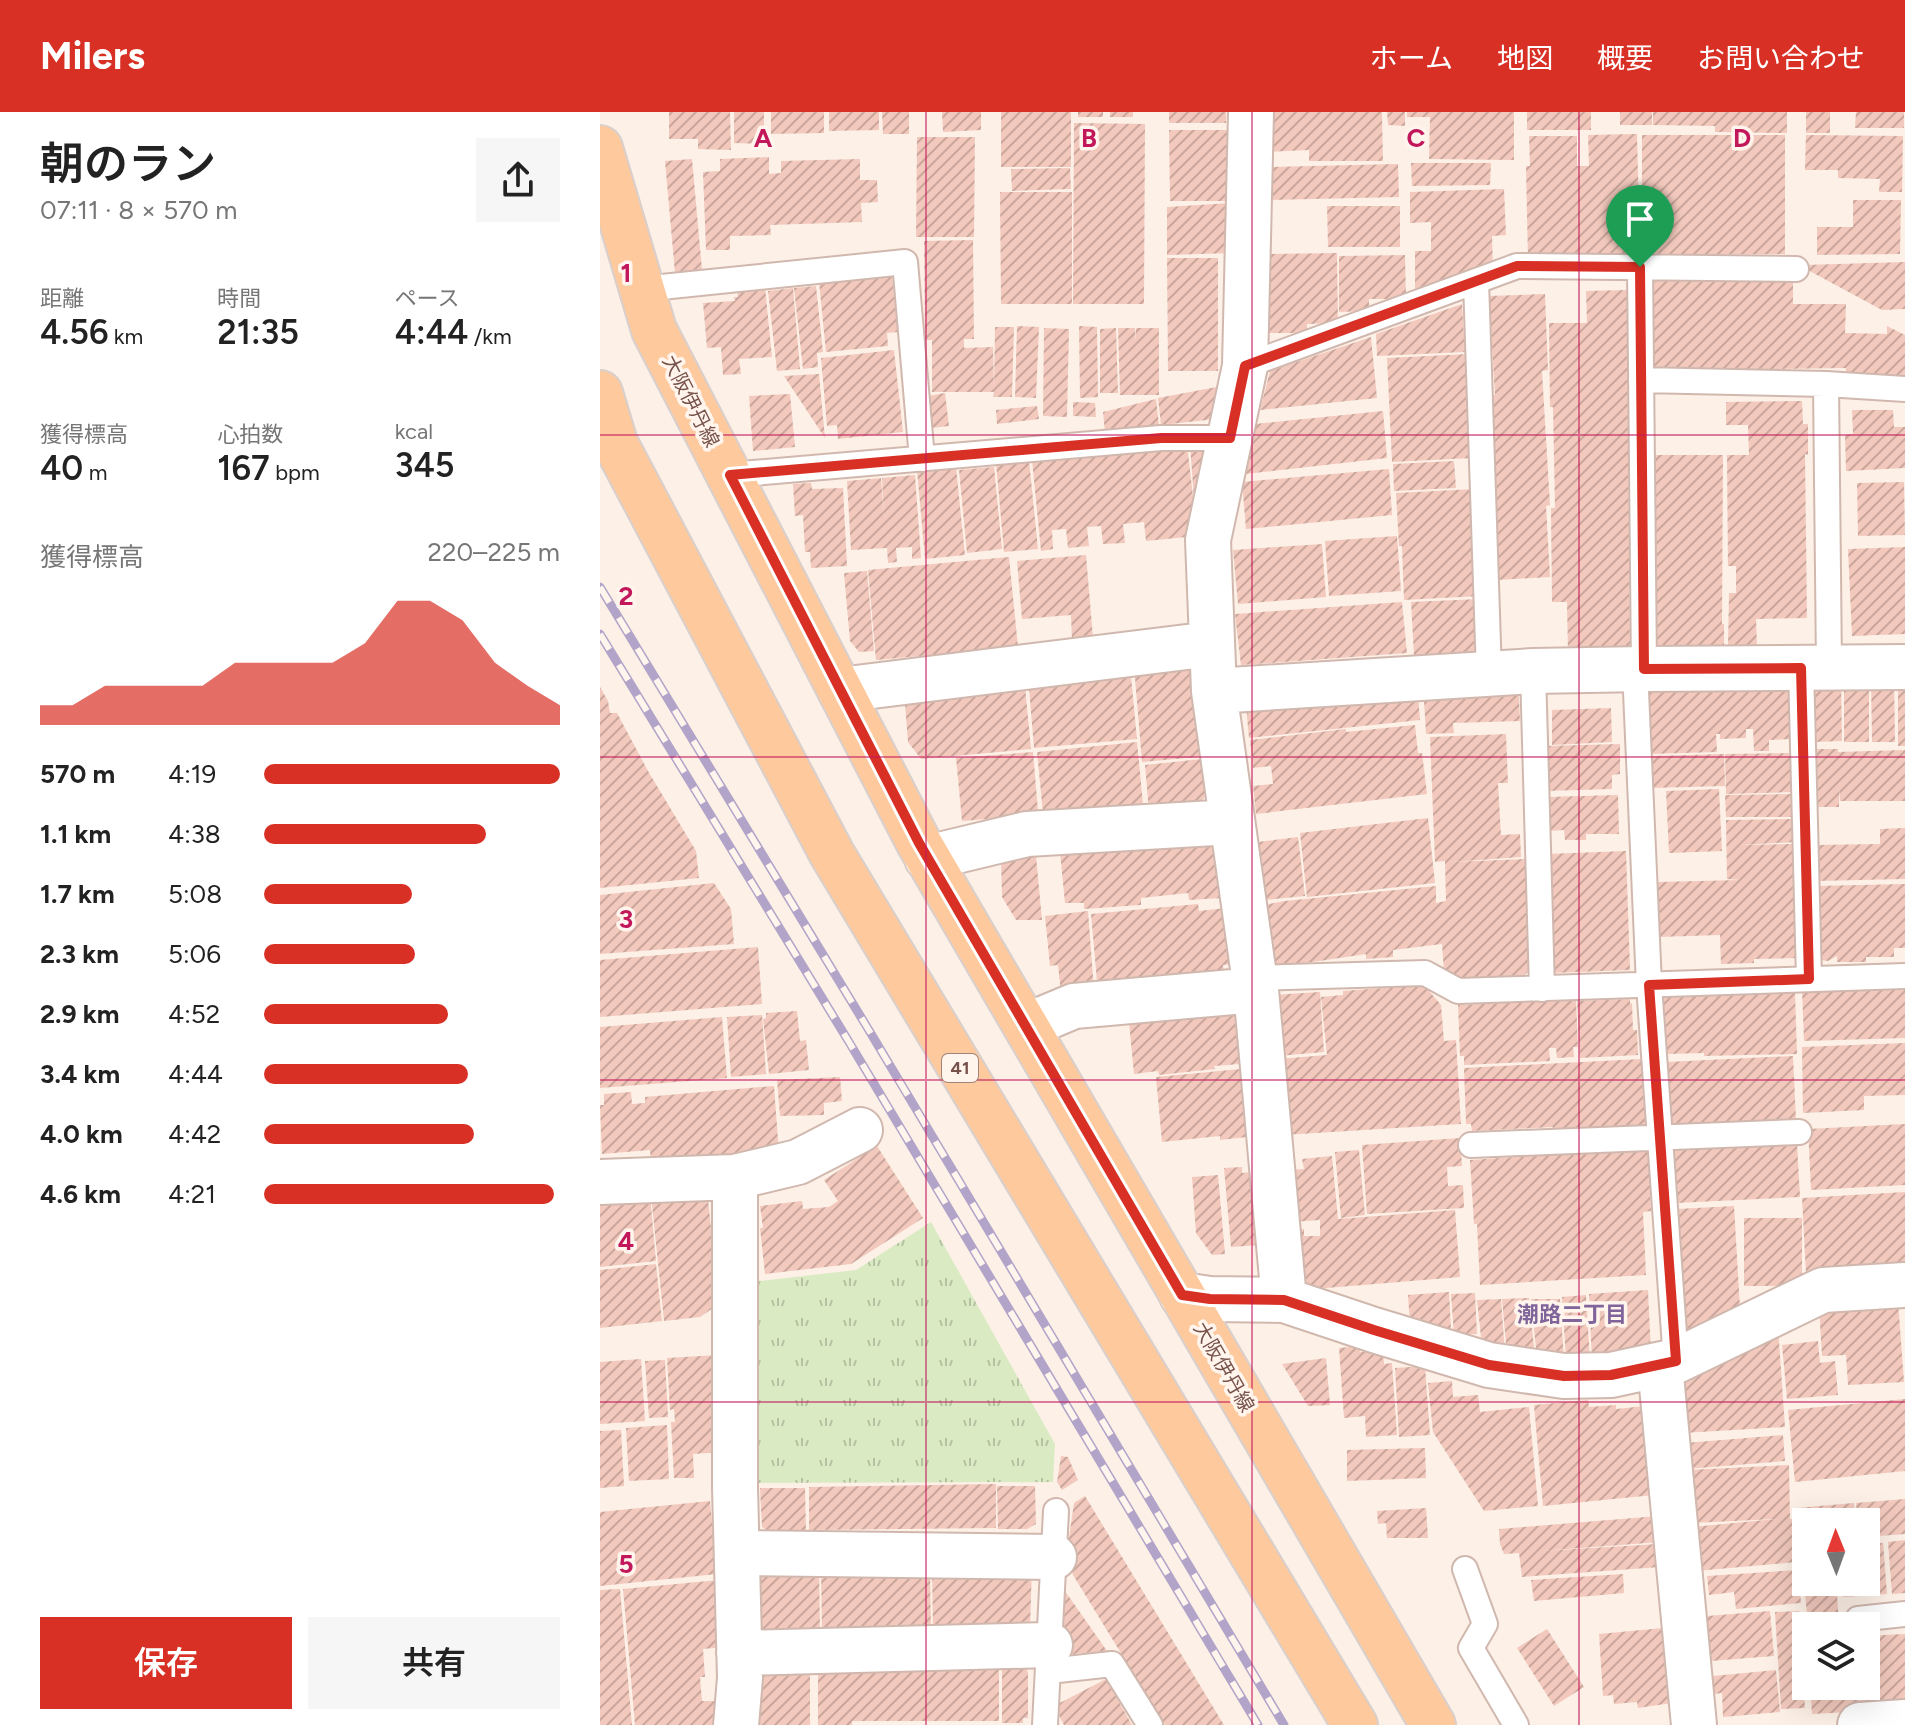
<!DOCTYPE html>
<html lang="ja">
<meta charset="utf-8">
<style>
:root{--surface:#fff;--page:#f6f6f6;--text:#222;--muted:#767676;--accent:#d93025}
body{margin:0;font-family:Figtree,"Noto Sans JP",sans-serif;background:var(--page);color:var(--text);height:100vh;display:flex;flex-direction:column;font-size:30px;white-space:nowrap}
*{box-sizing:border-box;margin:0}
p{font-size:26px;color:var(--muted)}
.icon{flex:none;width:44px;height:44px;fill:none;stroke:currentColor;stroke-width:2;stroke-linecap:round;stroke-linejoin:round}
.map{position:relative;flex:1;overflow:hidden}
.panel{display:flex;flex-direction:column;background:var(--surface);width:600px}
.panel>*{flex:none}
.needle{width:52px;rotate:359deg}
.buttons{position:absolute;left:1192px;top:1396px;display:grid;gap:16px}
.buttons a{display:grid;place-items:center;width:88px;height:88px;border-radius:0px;background:var(--surface);box-shadow:0 8px 32px #0002;font-size:40px}
.pin{position:absolute;display:grid;place-items:center;width:68px;height:68px;color:#fff;margin:-82px -34px;border-radius:50% 50% 50% 0;rotate:-45deg;box-shadow:0 0 8px #0007}
.pin .icon{rotate:45deg}
.round{display:grid;place-items:center;flex:none;width:84px;height:84px;border-radius:0px;background:var(--page)}
.head{display:flex;align-items:center;justify-content:space-between;height:136px;padding:0 40px}
h1{font-size:44px;font-weight:600;line-height:60px}
.stats{display:grid;grid-template-columns:repeat(3,1fr);gap:12px;height:136px;padding:8px 40px}
.stats div{display:grid;align-content:center}
.stats b{font-size:34px;font-weight:600}
.stats small{font-size:22px;font-weight:400}
.stats p{font-size:22px}
.chart{height:224px;padding:16px 40px}
.chart p{display:flex;justify-content:space-between}
.chart svg{width:100%;height:144px;margin-top:8px;fill:var(--accent);opacity:.7}
.primary-button{display:flex;gap:16px;margin-top:auto;padding:16px 40px}
.primary-button a{flex:1;height:92px;border-radius:0px;background:var(--accent);color:#fff;font-size:32px;font-weight:600;line-height:92px;text-align:center}
.primary-button a+a{background:var(--page);color:var(--text)}
ul{padding:0 40px;list-style:none;font-size:26px}
li{display:grid;grid-template-columns:128px 96px 1fr;align-items:center;height:60px}
li i{height:20px;border-radius:10px;background:var(--accent)}
header{display:flex;align-items:center;gap:48px;box-sizing:border-box;height:112px;padding:0 40px;background:var(--accent);color:#fff}
header strong{font-size:38px}
nav{display:flex;gap:44px;margin-inline-start:auto;font-size:28px}
main{display:flex;flex:1;min-height:0}
.map>svg:first-child{display:block}
.grass{fill:url(#grass-tufts)}
.building{fill:url(#building-hatch)}
.lines{fill:none;stroke-linecap:round;stroke-linejoin:round}
.lane-casing{stroke:#d1b8ae;stroke-width:28}
.street-casing{stroke:#d1b8ae;stroke-width:48}
.primary-casing{stroke:#d9cfcc;stroke-width:48}
.lane{stroke:#fff;stroke-width:24}
.street{stroke:#fff;stroke-width:44}
.primary{stroke:#fdc99d;stroke-width:44}
.rail-casing{stroke:#b1a4c8;stroke-width:9}
.rail{stroke:#fff5ed;stroke-width:6;stroke-dasharray:18;stroke-linecap:butt}
.route-casing{stroke:#fff;stroke-width:16}
.route{stroke:#d93025;stroke-width:10}
.grid{fill:none;stroke:#c2185b;stroke-width:2;stroke-opacity:0.55}
.labels{text-anchor:middle;dominant-baseline:central;stroke-width:7;stroke-linejoin:round;paint-order:stroke}
.shield{fill:#fff5ed;stroke:#a0837b;stroke-width:2}
.shield-label{font-size:18px;font-weight:bold;fill:#77524a}
.street-label{font-size:20px;fill:#77524a;stroke:#fff5ed}
.neighbourhood-label{font-size:22px;font-weight:bold;fill:#80659b;stroke:#fff5ed}
.grid-label{font-size:26px;text-anchor:middle;font-weight:bold;fill:#c2185b;stroke:#fff5ed;stroke-width:7;stroke-linejoin:round;paint-order:stroke}
</style>
<header>
<strong>Milers</strong>
<nav><a>ホーム</a><a>地図</a><a>概要</a><a>お問い合わせ</a></nav>
</header>
<main>
<section class="panel">
<div class="head"><div><h1>朝のラン</h1><p>07:11 · 8 × 570 m</p></div><a class="round"><svg class="icon" aria-label="share" viewBox="0 0 24 24"><path d="M12 15V3M7 8l5-5 5 5M5 13v7h14v-7"/></svg></a></div>
<div class="stats">
<div><p>距離</p><b>4.56<small> km</small></b></div>
<div><p>時間</p><b>21:35</b></div>
<div><p>ペース</p><b>4:44<small> /km</small></b></div>
</div>
<div class="stats">
<div><p>獲得標高</p><b>40<small> m</small></b></div>
<div><p>心拍数</p><b>167<small> bpm</small></b></div>
<div><p>kcal</p><b>345</b></div>
</div>
<div class="chart"><p><span>獲得標高</span>220–225 m</p>
<svg viewBox="0 0 160 44" preserveAspectRatio="none"><path d="M0 44V38L10 38L20 32L30 32L40 32L50 32L60 25L70 25L80 25L90 25L100 19L110 6L120 6L130 12L140 25L150 32L160 38V44z"/></svg>
</div>
<ul>
<li><b>570 m</b>4:19<i style="width:100%"></i></li>
<li><b>1.1 km</b>4:38<i style="width:75%"></i></li>
<li><b>1.7 km</b>5:08<i style="width:50%"></i></li>
<li><b>2.3 km</b>5:06<i style="width:51%"></i></li>
<li><b>2.9 km</b>4:52<i style="width:62%"></i></li>
<li><b>3.4 km</b>4:44<i style="width:69%"></i></li>
<li><b>4.0 km</b>4:42<i style="width:71%"></i></li>
<li><b>4.6 km</b>4:21<i style="width:98%"></i></li>
</ul>
<div class="primary-button"><a>保存</a><a>共有</a></div>
</section>
<div class="map">
<svg width="1305" height="1613" viewBox="0 0 1305 1613">
<defs>
<pattern id="grass-tufts" width="24" height="20" patternUnits="userSpaceOnUse" patternTransform="scale(2)"><rect width="24" height="20" fill="#daebc4"/><path d="M3 7l-1-3M5 7V3M7 7l1-3M15 17l-1-3M17 17v-4M19 17l1-3" fill="none" stroke="#b6c1a1"/></pattern>
<pattern id="building-hatch" width="6" height="6" patternUnits="userSpaceOnUse" patternTransform="scale(2)"><rect width="6" height="6" fill="#f3c9bd"/><path d="M-1 1l2-2M0 6l6-6M5 7l2-2" fill="none" stroke="#caa69c"/></pattern>
</defs>
<rect width="100%" height="100%" fill="#fdf0e6"/>
<path class="grass" d="M331,1110l124,222 -2,38 -294,1 -8,-201 105,-12z"/>
<path class="building" d="M69,0h61l1,38 -33,-1v-10h-29z
M134,0h30v32l-30,-1z
M171,0h53v21l-53,1z
M229,0h50v18l-50,1z
M282,0h27v22h-26z
M342,0h39v18l-38,2z
M401,0h70v55h-70z
M478,0h25v5h-25z
M510,0h23v5h-23z
M569,0h57v11h-57z
M664,0h118l1,49h-74v-11l-44,2z
M787,0h18v14l-17,-1z
M807,0h107v48l-85,-1 1,-42h-23z
M927,0h64v18h-64z
M1020,0h32v13h-32z
M1053,0h134v21l-72,-1v-6l-62,-1z
M1206,0h24v21h-24z
M1256,0h48v16h-49z
M474,11l71,1 -1,180h-71z
M569,18h58l1,71h-58z
M1037,22l3,122 -112,4 -2,-94h4l-1,-30h48v30h12l-1,-31z
M1042,23h143v119l-143,1z
M1206,23l97,1 -1,56h-23l1,-13 -42,-1v-8h-33z
M317,25h58l-1,100h-58z
M169,45v17l12,-1v-12l79,-2v21h17l1,22 -17,1 1,19 -92,3 1,10 -41,1v14h-24l-3,-78 17,-1v-12z
M92,47l10,111 -27,3 -10,-112z
M811,51h80l-1,22 -78,1z
M798,52l1,33 -134,3v-33z
M470,56l1,21 -59,2 -1,-22z
M904,77l2,46 -14,1 1,33 -78,26v-44h16v-29l-21,1v-31z
M400,80h72v112h-71z
M1253,88h48l-1,54 -83,1v-28h36z
M631,91l1,50 -65,2v-48z
M727,94h73v41h-72z
M373,128l1,99h-10v9l29,-1 1,42 1,-62h19l-2,70h-19l1,-5h-62v-52h-7l-1,-99z
M737,141l1,70 -31,1v9h-44v-79z
M805,143l1,44h-37v12l-30,1v-56z
M567,146h51v113h-50z
M1305,150v47l-23,1 -78,-42v-3z
M292,163l6,57 -11,1 1,13 -62,6 -7,-70z
M1193,163v29h53l-1,29 42,1v-8l18,9v43l-59,-4v-6l-197,3 -1,-83 11,-10z
M216,174l7,66 -6,1 1,14 -15,2 -9,-81z
M165,175l7,70 -33,2 2,15 -18,1 -2,-28 -14,1 -4,-45 32,-2 -1,-4h4l-1,-7z
M193,176l7,81 -23,2 -9,-80z
M1027,178l3,362 -62,2 -1,-52h-15l-1,-94h4l-2,-101h-3l-1,-84h38l-1,-32z
M945,182l3,76 -6,1 8,134 -4,1 4,71 -53,3 -10,-184 8,-1 -6,-99z
M862,192l3,48 -88,4 -1,-22z
M417,214l22,1 -3,71 -21,-1z
M479,214l18,1 1,70 -18,1z
M444,216l25,1 -2,88 -24,-1z
M516,216l2,65h-18v-64z
M518,216h17l1,13v-13h23v67h-39z
M771,225l6,61 -117,12 10,-39z
M294,238l9,82 -65,7 -1,-14 -10,1 -6,-68z
M869,242l4,104 -81,4 -5,-104z
M219,262l6,64 -41,-62z
M622,274l-6,33 -55,6 -3,-27z
M345,281l4,33 -18,2 -3,-32z
M190,282l5,53 -42,4 -4,-55z
M556,287l3,26 -54,7 -2,-20z
M1202,289l1,23h5v31l-3,-1 2,164 -51,1 1,28 -29,1 1,-55h7v-27h-8l-1,-111h22l-1,-30h-22v-23z
M473,290l22,1 1,14 -23,-1z
M437,294l2,13 -42,5 -1,-14z
M1252,298h41l1,17h11v41l-59,3 -1,-36 8,-1z
M783,299l4,47 -142,16 10,-50z
M622,330l-26,94 -50,5 -2,-19 -21,2 2,19 -22,1 -2,-18 -14,1 2,19 -21,2 -2,-19 -14,1 1,19 -12,2 -9,-91 155,-15 8,68 -5,-69z
M1050,343h73l-1,169h2v25h-75z
M429,348l9,89 -34,3 -8,-89z
M854,349l2,27 -62,3 -1,-27z
M356,355l9,88 -40,4 -8,-89z
M394,355l8,82 -35,4 -8,-83z
M789,357l3,46 -146,14 -4,-47z
M315,363l6,83 -9,1v-12l-16,1 1,14 -9,1 -1,-15 -36,2 -4,-69 34,-3 3,40 -2,-40z
M1304,370l1,53 -47,1 -1,-53z
M211,371l1,6 31,-1 4,78 -36,2 -1,-16h-5l-2,-37 -8,1 -2,-32z
M875,377l5,107 -76,4 -2,-54h-3l-3,-53z
M797,424l4,55 -72,5 -4,-55z
M722,432l4,53 -88,7 -5,-54z
M1305,435v87l-53,2 -4,-87z
M486,443l7,83 -21,2 -1,-25 -49,4 -5,-58z
M409,445l9,90 -142,13 -8,-90z
M267,459l7,80 -15,1 -9,-11 -6,-68z
M880,487l2,54 -68,3 -3,-54z
M802,490l5,51 -166,12 -6,-51z
M530,554l7,73 -103,9 -6,-72z
M534,554l62,1 14,89 -68,6z
M1191,559l1,68 -23,1v11h-15l-1,-22h-7v9l-26,1v-5h-4l1,18 -67,2 -4,-77z
M1269,563v67h-25v-66z
M424,564l7,73 -110,10 -13,-17 -4,-51z
M1213,564l28,1 1,64 -28,1z
M1294,564l1,66h-23l-1,-65z
M1298,564h7v70h-7z
M918,568l2,41 -67,2 1,10 -28,1 -3,-50z
M817,569l3,39 -171,18 -4,-43z
M0,575l8,14 2,12h7l31,58 48,80 3,27 -99,10z
M1011,596l1,34 -60,3v-35z
M815,613l3,28h4l5,41 -171,20 -3,-28 20,-2 -2,-18 -18,2 -3,-28 96,-11v3z
M906,622l2,49h-10l3,52 19,-1 1,23 -70,5 75,-3 6,109 -8,7 -73,5 -7,-8 -2,-28 -49,6v7l-27,2v-5l-93,14 -9,-63 21,-4 151,-15v17l10,-2 -1,-40 -10,1 -5,-125z
M537,630l7,72 -100,9 -7,-71z
M1020,632v30l-8,1v14l-66,2 -1,-45z
M1214,637h24v3l67,-2v51h-65l-1,-12v18h-24z
M433,640l6,71 -27,-6 -50,4 -6,-63z
M1192,641l1,39 -67,2 -1,-40z
M1124,642l1,32 -74,2 -1,-32z
M611,646l2,30 -18,20 -46,3 -4,-46z
M1119,677l3,62 -53,2 -3,-62z
M1194,682v23h-68l-1,-22z
M1018,683l1,39h-33v6h-21l-1,-10 -15,1 -1,-34z
M828,706l7,65 -128,14 -7,-64z
M1194,707l1,23 -57,3 57,-1 3,114 -44,1v4l-33,1 -1,-29 -61,2 -1,-55 83,-2 -14,-1 -1,-59z
M1305,716v51l-89,2v-36l64,-1v-15z
M698,725l7,59 -40,4 -7,-58z
M609,727l12,6 1,53 -33,2 -1,-7 -47,5v7l-57,4v-6h-19l-5,-51z
M1026,739l4,119 -79,3 -4,-119z
M436,744l6,64h-26l-14,-23 -1,-38z
M114,771l17,26 3,35 -134,10v-59z
M1305,772v64h-11v9h-28v5h-29v-6l-9,5 -7,-1 -5,-4 -1,-70z
M598,792l1,7 27,-3 5,56 -8,1 2,15 -127,12 -7,-78z
M488,799l6,79 -33,3 -3,-28 -8,1 -5,-50z
M158,835l4,57 -162,13v-57z
M824,873l17,20 3,36 12,-1 5,84 -178,11 -5,-76 49,-4 -6,-58 22,-2v-4z
M1305,875v51l-101,3 -2,-51z
M720,880l4,60 -46,4 -5,-61z
M1195,880l2,62 -93,2v-3l-37,1 -4,-59z
M634,886l6,66 -26,2 1,3 -56,6 -1,-4 -24,3 -5,-52z
M1030,887v5l2,-1 1,27h4l1,25 -58,3 -3,-57z
M976,888l2,47h-5l1,10 -17,1 -1,-10h-7l1,13 -86,4v-9h-4l-2,-51z
M197,899l3,30 6,-1 3,30 -40,4 -6,-55 3,-1v-5z
M162,903l4,59 -35,3 -4,-60z
M122,905l5,61 -127,10v-61z
M1305,931v52l-41,1v14l-61,3 -1,-66z
M1193,944l3,64 -126,6 -3,-64z
M1042,947l4,68 -93,6v-6l-81,4 -1,-7h-5l-2,-56z
M641,957l6,68 -27,3v-4l-58,6 -6,-65z
M240,965l2,24 -18,2v12l-44,1 -3,-36z
M174,974l5,67 -128,11 -1,-14 -48,4 -2,-49h4v-11l27,-2 1,12 13,-1v-6z
M1305,1012v61l-94,5 -3,-61z
M860,1026l2,28 -15,1 1,19 15,-1 1,23 -97,6 -5,-69z
M1197,1031l3,54 -124,6 -2,-54z
M277,1034l46,72 -72,46 -86,10 -5,-46h3l-3,-22 42,-5 1,8 26,-2 9,-6 -14,-21z
M1048,1036l3,63 -8,1 3,63 -166,10 -3,-61h-3l-4,-64z
M759,1038l6,65 -24,3 -6,-66z
M732,1044l6,63 117,-9 5,67 -158,13 -14,-60 16,-1v7h16v-16l-29,2 -5,-52 18,-1 -2,-10z
M642,1055v6l10,-1 7,73 -28,2 -7,-79z
M618,1063l7,79 -13,1 -16,-22 -4,-56z
M107,1078l12,114 -19,13 -36,4 -13,-126z
M1305,1080v76l-99,6 -4,-76z
M50,1083l6,66 -56,6v-67z
M1134,1094l6,102 -14,4 -30,20 -13,1 -6,-124z
M1144,1106h58v68h-58z
M56,1152l6,57 -62,7v-58z
M1048,1178l3,63 -59,8 -3,-67z
M849,1180l2,38 -21,1v-8l-20,2 -2,-30z
M875,1181l2,41 -23,1 -3,-41z
M986,1183l4,65 -24,-1 -4,-62z
M929,1186l6,59 -28,-2 -5,-56z
M901,1187l4,54 -23,-7 -5,-46z
M931,1187h29l4,61 -27,-2z
M1298,1189l6,81 -56,3 -2,-30 -24,1 -3,-49z
M1178,1215l7,100 -102,6 -5,-53z
M1218,1229l2,22 15,-2 3,34 -51,4 -5,-54z
M760,1234v6l23,-2 1,14 8,-1 5,72 -31,2 -1,-21 -21,2 -5,-70z
M119,1243l3,97 -29,2 1,24h-20l-3,-56h4l-1,-13 -4,1 -3,-52z
M726,1246l4,47 -22,1 -26,-42z
M41,1247l4,62 -45,3v-62z
M65,1248l3,57 -19,1 -4,-57z
M825,1254l5,69 -31,2 -4,-69z
M852,1269l1,16 25,-2 2,17 49,-5 9,99 -54,5 -51,-79 -5,-49z
M1305,1287v72l-110,11 -7,-72z
M988,1288l1,7 27,-2v4l29,-3 9,89 -111,11 -9,-101z
M67,1313l2,54 -40,2 -3,-53z
M21,1318l3,56 -24,2v-57z
M1183,1323l2,26 -98,8 -2,-26z
M825,1336l1,30 -79,3v-31z
M461,1344l7,1 10,23 -16,10 -5,-8z
M1189,1353l1,54h3l4,43 -101,9 -4,-44 84,-8 -84,4 -5,-53z
M396,1372v44l-187,2v-43z
M397,1374h38l1,38 -9,5h-29z
M160,1376h45l1,44 -35,1 -9,-6z
M485,1384l139,229h-59l-92,-150 -6,-23 7,-49z
M1305,1387v35l-39,3v-15h-8l-2,-19z
M110,1389l5,53 12,19 -127,13v-74z
M1254,1391l2,19h-50v21h-7l-2,-35z
M826,1396l2,30h-41l-1,-15 -8,1 -1,-13z
M1058,1404l2,26 -119,9 118,-7 1,23 -138,10 -3,-24 -15,1 -4,-10 -1,-15z
M1305,1428v53l-13,1 -4,-52z
M1283,1431l4,51 -44,3 -2,-15h25v-38z
M1201,1438h5v29l-2,1z
M432,1454l-2,61 -97,5 -1,-65z
M330,1455l1,65 -109,2 -1,-65z
M219,1456l1,66 -55,1 -6,-6 -2,-60z
M1198,1458l3,33 -65,6 -2,-17 -25,3 -2,-19z
M1023,1462l1,19 -90,8 -3,-21z
M119,1468l6,67 -22,2 2,28h-5l2,24h12l2,24h-81l-12,-136z
M1204,1470h32l3,40 -31,3z
M20,1477l12,136h-32v-135z
M465,1479l42,60 -46,4z
M1170,1499l4,45 -63,5 -4,-45z
M1199,1499l6,97 -24,1 -6,-97z
M1063,1516l9,75 -34,5 -1,-6 -23,2 -1,-9 -10,1 -4,-62z
M947,1517l37,58 -30,19 -37,-58z
M1305,1522v75l-93,5 -2,-28h56v-50z
M399,1549v60h-147v4h-34v-63z
M402,1551h19l7,9v46h-5v5h-21z
M210,1553v60h-56v-49z
M1176,1558l4,42 -57,5 -1,-24 -8,1 -1,-18z
M506,1567l26,46h-68l-10,-19z"/>
<g class="lines">
<defs>
<path id="lane" d="M1040,155l4,402
M876,169l13,393
M42,177l263,-27 17,197
M645,254l272,-100 279,3
M1041,268l185,4 79,5
M1226,272l3,283
M130,363l431,-37h69
M1201,556l8,311
M1035,557l14,316 27,376
M933,559l9,318
M654,866l171,-5 33,18 447,-15
M871,1033l328,-13
M865,1457l20,55 -14,24 45,77
M1258,1507l47,-5
M449,1559l63,-7 38,61
M445,1613l11,-214"/>
<path id="street" d="M651,0l-6,254 -37,174 6,151 42,299 28,310
M240,578l371,-46
M614,579l319,-20 111,-2 261,-2
M327,746l100,-24 204,-12
M426,914l48,-20 182,-16
M135,1065v311l5,190 -4,47
M0,1070l135,-5 63,-15 62,-32
M582,1183l28,4 74,1 90,30 115,35 75,11 47,-1 65,-14 147,-71 82,-5
M1060,1253l34,360
M137,1441l317,4
M139,1541l311,-8
M1260,1613l45,-3"/>
<path id="primary" d="M0,36l54,182 265,513 514,882
M0,281l15,50 217,411 523,871"/>
</defs>
<use href="#lane" class="lane-casing"/>
<use href="#street" class="street-casing"/>
<use href="#primary" class="primary-casing"/>
<use href="#lane" class="lane"/>
<use href="#street" class="street"/>
<use href="#primary" class="primary"/>
<defs>
<path id="rail" d="M0,475l270,445 414,693
M0,522l249,408 409,683"/>
</defs>
<use href="#rail" class="rail-casing"/>
<use href="#rail" class="rail"/>
</g>
<g class="lines">
<defs>
<path id="route" d="M917,154l123,1 4,402 157,-1 8,311 -160,6 27,376 -65,14 -47,1 -75,-11 -115,-35 -90,-30 -74,-1 -28,-4 -263,-452 -189,-368 431,-37h69l15,-72z"/>
</defs>
<use href="#route" class="route-casing"/>
<use href="#route" class="route"/>
</g>
<path class="grid" d="M326,0v1613M652,0v1613M979,0v1613M0,323h1305M0,645h1305M0,968h1305M0,1290h1305"/>
<g class="labels">
<rect class="shield" x="342" y="942" width="36" height="28" rx="6"/>
<g class="shield-label">
<text x="360" y="956">41</text>
</g>
<g class="street-label">
<text transform="translate(91 289) rotate(63)">大阪伊丹線</text>
<text transform="translate(624 1255) rotate(60)">大阪伊丹線</text>
</g>
<g class="neighbourhood-label">
<text x="972" y="1202">潮路二丁目</text>
</g>
</g>
<g class="grid-label">
<text x="163" y="35">A</text>
<text x="489" y="35">B</text>
<text x="816" y="35">C</text>
<text x="1142" y="35">D</text>
<text x="26" y="170">1</text>
<text x="26" y="493">2</text>
<text x="26" y="816">3</text>
<text x="26" y="1138">4</text>
<text x="26" y="1461">5</text>
</g>
</svg>
<div class="buttons">
<a><svg class="needle" viewBox="-14 -14 28 28"><path d="M0-13l5 13h-10z" fill="#e53935"/><path d="M0 13l5-13h-10z" fill="#767676"/></svg></a>
<a><svg class="icon" aria-label="layers" viewBox="0 0 24 24"><path d="M12 4l9 5-9 5-9-5zM3 14l9 5 9-5"/></svg></a>
</div>
<div class="pin" style="left:1040px;top:155px;background:#1e9e55"><svg class="icon" aria-label="arrive" viewBox="0 0 24 24"><path d="M6 21V4h12l-3 4 3 4H6"/></svg></div>
</div>
</main>
